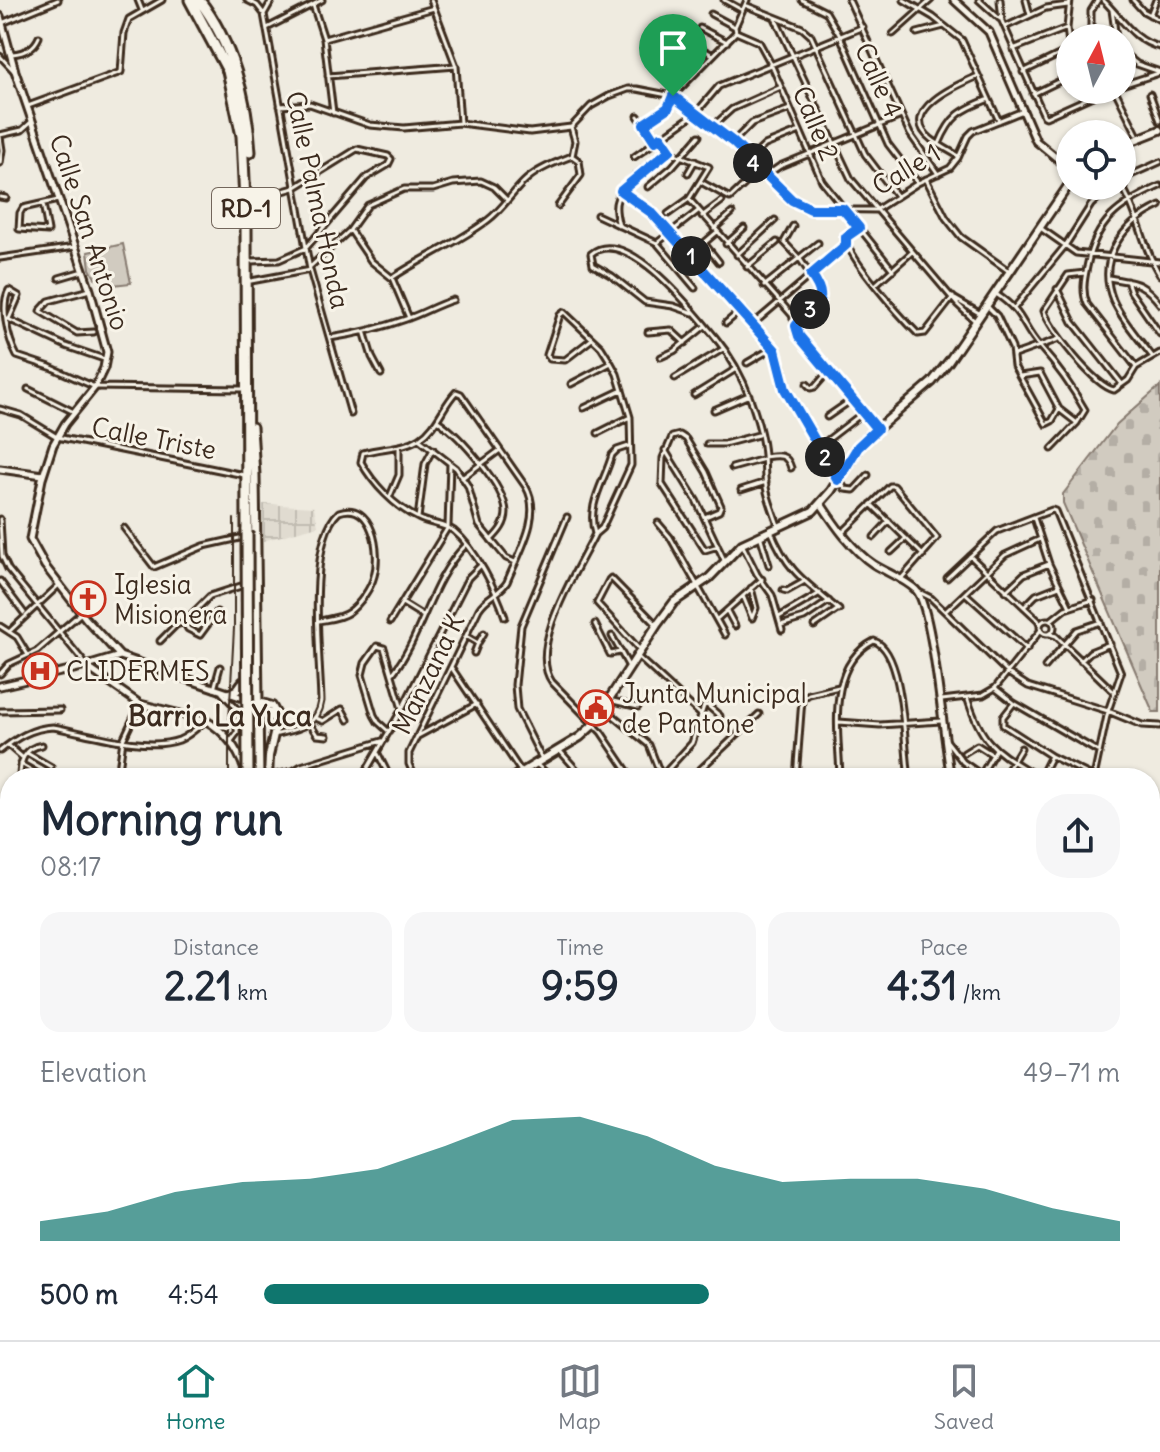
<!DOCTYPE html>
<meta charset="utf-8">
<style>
:root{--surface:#fff;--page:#f6f6f7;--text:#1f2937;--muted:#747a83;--line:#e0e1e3;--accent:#0f766e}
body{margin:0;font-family:Delius,sans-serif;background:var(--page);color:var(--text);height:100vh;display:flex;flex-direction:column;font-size:30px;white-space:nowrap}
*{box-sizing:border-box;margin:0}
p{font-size:26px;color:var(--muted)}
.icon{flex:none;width:44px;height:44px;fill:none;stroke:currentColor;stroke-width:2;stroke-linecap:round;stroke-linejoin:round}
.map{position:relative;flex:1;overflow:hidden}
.details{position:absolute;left:0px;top:768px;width:1160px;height:572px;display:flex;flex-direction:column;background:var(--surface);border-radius:32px 32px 0 0;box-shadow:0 2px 6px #0004}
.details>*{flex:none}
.needle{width:52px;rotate:7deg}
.fabs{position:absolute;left:1056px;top:24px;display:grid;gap:16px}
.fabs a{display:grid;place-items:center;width:80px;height:80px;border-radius:50%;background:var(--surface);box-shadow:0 2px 6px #0004;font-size:40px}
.pin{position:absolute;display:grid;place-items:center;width:68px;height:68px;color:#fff;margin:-82px -34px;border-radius:50% 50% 50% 0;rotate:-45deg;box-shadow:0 0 8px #0007}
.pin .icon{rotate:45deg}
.km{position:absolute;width:40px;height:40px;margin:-20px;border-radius:50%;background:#222;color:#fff;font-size:22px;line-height:40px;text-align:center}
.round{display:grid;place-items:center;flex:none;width:84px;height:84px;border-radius:32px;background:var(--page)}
.head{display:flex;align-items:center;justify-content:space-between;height:136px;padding:0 40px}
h1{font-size:44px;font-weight:800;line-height:60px}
.stats{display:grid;grid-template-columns:repeat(3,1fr);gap:12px;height:136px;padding:8px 40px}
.stats div{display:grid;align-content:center;border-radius:20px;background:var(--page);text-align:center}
.stats b{font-size:40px;font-weight:800}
.stats small{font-size:22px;font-weight:400}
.stats p{font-size:22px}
.chart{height:224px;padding:16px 40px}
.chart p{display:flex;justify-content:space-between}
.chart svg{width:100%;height:144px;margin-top:8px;fill:var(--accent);opacity:.7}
ul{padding:0 40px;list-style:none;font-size:26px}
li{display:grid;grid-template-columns:128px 96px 1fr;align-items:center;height:60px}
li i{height:20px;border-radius:10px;background:var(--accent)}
.tab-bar{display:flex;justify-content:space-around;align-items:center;height:112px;border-top:2px solid var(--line);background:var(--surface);font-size:22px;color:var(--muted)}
.tab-bar a{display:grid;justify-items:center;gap:4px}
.tab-bar .selected{color:var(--accent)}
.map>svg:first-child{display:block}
.industrial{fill:url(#industrial-grid)}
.cemetery{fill:url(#cemetery-stones);stroke:#867a6f;stroke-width:2}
.pitch{fill:#d1cbc0;stroke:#867a6f;stroke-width:2}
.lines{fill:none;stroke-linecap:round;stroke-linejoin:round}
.minor-casing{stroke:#3b2a1e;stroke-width:9}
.tertiary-casing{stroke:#3b2a1e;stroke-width:11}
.secondary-casing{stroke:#3b2a1e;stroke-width:12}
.primary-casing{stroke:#3b2a1e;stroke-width:13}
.motorway-casing{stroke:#3b2a1e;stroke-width:15}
.minor{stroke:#f7f3e8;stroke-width:3}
.tertiary{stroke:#f7f3e8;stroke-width:5}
.secondary{stroke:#f7f3e8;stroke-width:6}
.primary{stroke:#f7f3e8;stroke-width:7}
.motorway{stroke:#f7f3e8;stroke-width:9}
.rail{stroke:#3b2a1e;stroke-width:2}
.motorway-bridge-casing{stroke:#3b2a1e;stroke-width:15;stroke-linecap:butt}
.motorway-bridge{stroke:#f7f3e8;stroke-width:9}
.route-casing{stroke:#fff;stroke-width:16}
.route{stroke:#1a73e8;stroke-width:10}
.labels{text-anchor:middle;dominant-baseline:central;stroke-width:6;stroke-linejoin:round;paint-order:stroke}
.shield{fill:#f7f3e8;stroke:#73665b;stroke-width:2}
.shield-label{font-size:24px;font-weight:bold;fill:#3b2a1e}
.street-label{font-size:26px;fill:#3b2a1e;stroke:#f7f3e8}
.poi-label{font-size:26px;fill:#3b2a1e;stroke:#f7f3e8;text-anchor:start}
.neighbourhood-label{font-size:28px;font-weight:bold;fill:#3b2a1e;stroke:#f7f3e8}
</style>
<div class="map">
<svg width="1160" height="1340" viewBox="0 0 1160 1340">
<defs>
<pattern id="industrial-grid" width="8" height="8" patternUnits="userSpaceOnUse" patternTransform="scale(2)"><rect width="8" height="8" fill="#e0dbd0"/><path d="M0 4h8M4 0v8" fill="none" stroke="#c1bcb2"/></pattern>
<pattern id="cemetery-stones" width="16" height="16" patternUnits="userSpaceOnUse" patternTransform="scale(2)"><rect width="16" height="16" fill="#d1cbc0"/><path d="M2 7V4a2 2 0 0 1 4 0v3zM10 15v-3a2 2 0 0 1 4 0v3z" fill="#b4aea5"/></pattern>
</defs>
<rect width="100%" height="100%" fill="#efebe0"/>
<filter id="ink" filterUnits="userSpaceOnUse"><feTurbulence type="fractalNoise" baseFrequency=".0125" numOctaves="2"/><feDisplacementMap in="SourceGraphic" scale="16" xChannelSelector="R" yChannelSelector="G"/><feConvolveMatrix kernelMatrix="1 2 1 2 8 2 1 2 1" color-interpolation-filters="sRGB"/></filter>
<g filter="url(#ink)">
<path class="industrial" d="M263,504l51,3 4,19 -55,15z"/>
<path class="cemetery" d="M1160,386v326h-7l-90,-209v-9l54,-70z"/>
<path class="pitch" d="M123,244l8,39 -18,2 -18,-7 -5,-9 -2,-17z"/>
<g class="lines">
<defs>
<path id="minor" d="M138,0l4,10
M247,0l10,5 7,9 46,256 41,144
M431,0l25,66 4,57
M724,0l18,10
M802,0l24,12 14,24 48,108 30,39
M849,0l61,134 28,40
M904,0l29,17 29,23 37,81
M979,0l21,19
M1000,0l2,21 42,95 2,1 60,-27
M1026,0l4,15
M1103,0c18,17 31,42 57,47
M1133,0l10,11 17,9
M313,5l11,34 9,74
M745,5l57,23 9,8 54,118 32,42
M1112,10l4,28
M264,14l8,-14
M711,14l24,13
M1150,15l6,-15
M775,18l76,161 107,126 18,17
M2,23l56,-23
M1005,27l41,-19 22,-3
M267,28l55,-28
M700,28l27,14
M736,32l23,10 12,22 51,117 71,89
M917,33l27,-7
M893,34l38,-34
M1091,38v-27l7,-11
M324,39l110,-31
M689,42l24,13
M1013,49l54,-21
M1070,52l-3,-24 3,-28
M1122,52l15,12 23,8
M12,54c12,-1 22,-5 27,-17
M0,56l14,15
M1023,72l46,-22
M328,76l128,-10
M1122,85l37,-12
M1115,90l22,44
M1033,94l37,-18
M1150,94l10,27
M28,106l93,-34 3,-39 5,-14 33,-19
M280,106l30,-2 60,21 34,3 56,-5 70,9 41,-5 20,-21 18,-10 19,-7h9l36,7 60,46 59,58 19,9 65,1 42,-27 32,-15 8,-10 10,-22 5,-5 50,-20
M638,116l17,25
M644,124l24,-16 5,-12 63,-64 -1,-5 12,-27
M571,127l4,14 -3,15
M712,127l20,-18 49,-22
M0,135l22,-5 10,-9
M0,137l2,13 -2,13
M661,137l14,17 34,13 -20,32 -21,15
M733,142l19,-19 38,-14
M939,144c12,-29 22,-34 50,-45
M958,156c-9,-6 -20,-11 -27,-17 -35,-28 28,-55 47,-63
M634,157l62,-44 23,-27 144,-59
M750,159l15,-14 35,-14
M688,173l7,-12
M767,175l13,-9 121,-50
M926,179l20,39 15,19 49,35
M1122,179l38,-17
M701,182l29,16 15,-14
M1122,186c17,28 21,63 38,89
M648,187l24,-20 27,-31
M621,191l31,22 123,137 10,39 60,100 9,1 14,-15
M0,197l6,1
M689,199l103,116 7,21 78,93
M43,204l5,27 -29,-2 1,-16 3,-5 35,-8
M597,215l60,28 38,45
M702,216l20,-15
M619,226c-2,-8 -5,-18 -2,-26 6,-21 36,-37 53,-50
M793,226l-9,16 16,17 22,33 -1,7 -25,27
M1039,227l37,26 84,9
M859,228l-13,9c-1,18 57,82 72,97l7,-1 28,-36
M714,229l18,-16
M350,230l21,31 21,17 17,40
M657,243l41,-32
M704,243l15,19
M726,244l18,-16
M690,255l27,-23
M737,255l38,-35
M0,258l75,-11
M251,261l28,-1 27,-12 60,-70 22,-13 3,-6 -3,-3 -31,-7 -63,39 -43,12
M310,267l40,-37 18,-25 36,-16h29l20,-6 28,-2 13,6 13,13
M747,267l30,-25
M1085,273l-17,2 -24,36c6,19 51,75 70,79l14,-10 8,-13 24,-14
M59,278l24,-7
M392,278c31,-21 66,-35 96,-58 15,-11 25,-29 39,-41 13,-11 30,-17 45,-23l7,5 2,14 -23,31
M1109,278c26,5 33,3 51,26
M251,281l59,-11
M1127,281l4,11 29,42
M875,285l37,-33
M764,286l54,-43
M1057,289l16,33 49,62
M90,290l-41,11 -9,10 37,22 17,-1
M996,294c29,19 25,32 44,53 19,21 31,38 45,63l-8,13 -25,26
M955,299l24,14
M987,306l10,10 15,32 2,18 32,58 6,-3 7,-12
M1015,307l50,-61 26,-41 20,-19
M693,313l-20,-7 -28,-4 -33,-26 -19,-11 -2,-11c35,-30 104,59 124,83 15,18 28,42 36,64 6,17 12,37 13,54 1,13 0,25 3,37 3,12 8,24 12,36
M8,319l58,27 38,13
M9,319l10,-23 -10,-6c-9,16 -1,49 8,66l33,11 45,20 148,2
M726,323l14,-12
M752,325l94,-80
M648,332l23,-2 14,13
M365,334l7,23 9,17
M330,338c26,-4 51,-10 76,-19 16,-5 30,-14 47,-19
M592,339l-27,21 -15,-1 -3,-4 13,-40 4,-3 37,35 10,16 6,11 13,43 1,48 -29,63 -7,6c-17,35 -68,113 -43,148l49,50 31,46
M1014,355l45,-16
M1152,356c-13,-17 -30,-36 -39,-56 -17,-42 10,-77 47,-94
M661,357l13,-6 31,-25
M747,363l24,-14
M1136,367l-49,-63c-5,-12 -3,-24 0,-37 8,-46 33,-63 73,-81
M1020,376l20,-3 19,36 18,14
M675,378l48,-29
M571,384l40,-21
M807,384l4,4 4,-1 14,-16
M28,389l46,23
M694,395l42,-26
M584,408l38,-18
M0,409l21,6 36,22 187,38
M714,410l35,-15
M827,417l26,-18
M438,421c21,14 67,65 68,91 0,12 -7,20 -15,28
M598,433l32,-16
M420,440l36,28 12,18 11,39 27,33 9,4
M825,442l39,-30
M707,444h17l34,-9
M665,450l31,50 29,62
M764,457c14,-2 23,-4 27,11
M732,468l32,-9
M462,478l38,-28
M741,490l25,-8
M390,496l9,-21v-29
M871,504l52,51
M705,517l14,-6 2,-5 -15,-34 -20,-33 -6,-4 -8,2 -9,21 -1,26 43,66 13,-4
M418,518l7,-54 8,-15
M1034,518l15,46 21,43
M0,519l2,37 6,13 79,97
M658,523l12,14 55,98
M448,527l2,-64
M124,528l30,39 50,-21 40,-9
M771,531c17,42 35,51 68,79
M842,533l48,-47h4l43,52 -37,42
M595,534c-9,-29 9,-51 17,-79l5,-5 12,-4
M760,535l9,30
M874,537l15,-16
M742,544l15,30 15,21 10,35
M891,552l15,-14
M970,556l68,64 2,4
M947,578l50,-47 55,-21 3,1 66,162 -13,38 -14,66 -43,-21
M0,581l24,32
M751,588l5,20 -4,10
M783,590l4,1 18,-10
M917,591l14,7 77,75 20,13 80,25 34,14 18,1
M1006,591l18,-17 25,-10
M965,593l62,56
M743,596l9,22
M402,603l21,13
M1024,607l12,-12 23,-9
M727,611l8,15
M946,611l59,-56 35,-16
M217,612l-17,23 -12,-6 -4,-7 26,-26 34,-11
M779,617l41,-24
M717,619l45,-40
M1040 627a7 7 0 1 1 14 0a7 7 0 1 1-14 0Z
M1050,621l15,-12 28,-9
M390,622l58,-95
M595,624l15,30 10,-2
M781,625l23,-7 25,-17
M0,626l17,11 11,18
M814,626l23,-16
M9,632l50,-47
M1050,634l6,2 56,54
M466,636l12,7 -4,10
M612,636l17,31
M160,641l16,-16 8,-3
M478,643l6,-10
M639,649l-42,-46 12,-23 2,-2 46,47
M638,657l62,57
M1081,661l9,-9 20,-8
M451,667l69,103
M1045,667l32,-37 24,-8
M393,673c30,-38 37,-93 73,-128
M0,674l9,-10 28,-13 44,-38
M995,688l19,15 83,48
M214,689l6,-22
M222,693l16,17 -1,23 -6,8
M967,697c16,51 30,54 73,81
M609,700l29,7
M942,700l41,-5 12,-7 45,-57
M1014,703l-11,14v8l48,31 -11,22
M604,708l45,37 12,31
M0,711l60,-1
M316,718l7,3 19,-12 6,11
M839,722l41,3 61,-4
M310,724l7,11 10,1
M388,731l-10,-9 -4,-7 -12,-40 3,-12 12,-17 7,2 18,61
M274,735c23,-6 43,-7 47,-34 -1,-45 -15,-159 18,-189 34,-12 42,41 35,64 -3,12 -14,28 -25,36 -8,6 -20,7 -30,9
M418,736l59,-32
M946,740l17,22 23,16
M8,745l15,13
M0,751c16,-13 32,-23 53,-24 34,6 93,25 126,13 10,-4 18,-12 26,-19
M560,751l24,27
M27,753l24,14
M964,753l13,-8 16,10
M378,754l12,24
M542,759l-25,-50 -2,-24 6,-59 46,-109
M535,763l17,15
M21,764l24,14
M299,768l4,10
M984,770l12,-21
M271,776l22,-5 8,-5 84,-26
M118,777l5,-37 17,-36
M661,777l31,-34 12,-37 3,-1 13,11
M20,778c0,-17 4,-30 22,-33
M362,778l40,-69 66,-131 12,-12
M415,778l-6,-14v-11l70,-144c9,-14 21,-15 28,-27 11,-28 36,-66 19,-95l-65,-93 -5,-2c-14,15 -19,35 -36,46 -17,11 -38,9 -57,15l-2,9c12,22 34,45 57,56 11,6 26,6 36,13 22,18 42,59 51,86
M691,778l68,-64
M796,778l6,-79 7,-5 30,-7
M840,778c-1,-46 -15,-112 34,-137 31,10 30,108 35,137
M1003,778l18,-30
M1150,887l2,-9
M1150,904l10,2
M0,939l10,-8
M1150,944l10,3
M0,952l10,4
M0,980l10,4
M1150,985l10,36
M0,1021l10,8
M0,1047l10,-2
M0,1101l10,-14
M0,1131l10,2
M1150,1134h10
M0,1158l10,4
M0,1181l10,3
M1150,1249l10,-1
M0,1288l10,9
M0,1312l10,-12
M1150,1326l10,-5
M56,1330l3,10
M355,1330l13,10
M792,1330l32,6 4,-6
M861,1330l6,10
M1009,1330l2,5 10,1v4
M1031,1330v6l54,-2
M644,1336l4,4
M840,1336l1,-6
M0,1337l5,3
M706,1337l3,-7
M1157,1339l3,-2
M87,1340l5,-10
M113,1340l7,-10
M143,1340l9,-10
M183,1340l13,-10
M209,1340l13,-10
M238,1340l16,-10
M456,1340l8,-10
M515,1340l4,-10
M687,1340l5,-10
M719,1340l5,-10
M737,1340l2,-10
M748,1340l1,-10
M763,1340l1,-10
M779,1340l2,-10
M848,1340l6,-10
M986,1340l1,-10
M1121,1340l1,-10"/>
<path id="tertiary" d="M954,0l35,32 47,109 34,28
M0,16l15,55 75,219 17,62 -3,16 -9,19 -30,37 -12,21 -11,34 -12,60 15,27 41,53 34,37
M0,469l43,6
M821,504c14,21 31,46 52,60 14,9 32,15 43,26 17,17 28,155 35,188
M87,667l53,37 65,16c21,12 32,28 40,50
M0,686l87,-20 33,-10 123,42
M1150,852l10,1
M289,1330l12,10"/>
<path id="secondary" d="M1122,145l38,-15
M255,701l17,5 6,11 -9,39 -1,22
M255,708l16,5 4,11
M512,778l68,-41 11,-10 66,-102 17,-23 35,-24 33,-34 71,-33 18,-20 31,-49 70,-60 17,-21 121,-178
M0,1254l10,-9"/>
<path id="primary" d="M252,427l3,48 4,303
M229,694l8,-4 6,-8"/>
<path id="motorway" d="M190,0l38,71 14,65 4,88 1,307
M199,0c33,43 48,99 51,152
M313,1330l5,10"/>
</defs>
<use href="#minor" class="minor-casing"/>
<use href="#tertiary" class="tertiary-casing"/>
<use href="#secondary" class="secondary-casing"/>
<use href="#primary" class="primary-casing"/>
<use href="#motorway" class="motorway-casing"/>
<use href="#minor" class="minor"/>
<use href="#tertiary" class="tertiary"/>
<use href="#secondary" class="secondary"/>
<use href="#primary" class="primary"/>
<use href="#motorway" class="motorway"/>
<path class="rail" d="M229,778v-56l5,-94v-109
M290,1330l5,10"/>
<defs>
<path id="motorway-bridge" d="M247,531l1,247"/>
</defs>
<use href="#motorway-bridge" class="motorway-bridge-casing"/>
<use href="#motorway-bridge" class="motorway-bridge"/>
</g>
</g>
<g class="lines" filter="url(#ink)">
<defs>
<path id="route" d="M673,96l60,46 59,58 19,9h32l16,19 -13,9v8l-35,30c21,29 2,27 -15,51l3,10 78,93 -19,18 -20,33 -53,-91 -10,-39 -123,-137 -31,-22 49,-41 -9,-13 -6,4 -11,-17 24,-16z"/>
</defs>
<use href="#route" class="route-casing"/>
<use href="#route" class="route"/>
</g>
<defs>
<symbol id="church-ring" viewBox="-11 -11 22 22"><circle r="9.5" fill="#f7f3e8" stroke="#c8321e" stroke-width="1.5"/><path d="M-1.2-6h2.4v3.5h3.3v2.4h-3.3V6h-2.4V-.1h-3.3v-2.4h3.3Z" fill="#c8321e"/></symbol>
<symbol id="hospital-ring" viewBox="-11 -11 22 22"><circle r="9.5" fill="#f7f3e8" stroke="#c8321e" stroke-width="1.5"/><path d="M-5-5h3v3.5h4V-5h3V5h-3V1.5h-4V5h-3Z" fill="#c8321e"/></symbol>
<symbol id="civic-ring" viewBox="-11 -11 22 22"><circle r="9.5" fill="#f7f3e8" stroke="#c8321e" stroke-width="1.5"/><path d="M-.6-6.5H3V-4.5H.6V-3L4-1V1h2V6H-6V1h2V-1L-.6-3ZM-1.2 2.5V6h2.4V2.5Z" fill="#c8321e"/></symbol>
</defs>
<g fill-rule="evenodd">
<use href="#church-ring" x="68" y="579" width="40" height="40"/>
<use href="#hospital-ring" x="20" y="651" width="40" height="40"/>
<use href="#civic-ring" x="576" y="688" width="40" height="40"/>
</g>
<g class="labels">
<rect class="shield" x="212" y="188" width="68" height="40" rx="6"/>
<g class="shield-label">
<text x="246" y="208">RD-1</text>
</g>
<g class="street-label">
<text transform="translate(879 80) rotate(66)">Calle 4</text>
<text transform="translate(816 123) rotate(67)">Calle 2</text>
<text transform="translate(906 169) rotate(-31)">Calle 1</text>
<text transform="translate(318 200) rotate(78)">Calle Palma Honda</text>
<text transform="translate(90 232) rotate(72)">Calle San Antonio</text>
<text transform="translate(154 438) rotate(11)">Calle Triste</text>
<text transform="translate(428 674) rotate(-64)">Manzana K</text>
</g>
<g class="poi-label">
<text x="114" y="584">Iglesia<tspan x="114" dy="30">Misionera</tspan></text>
<text x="66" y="671">CLIDERMES</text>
<text x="622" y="693">Junta Municipal<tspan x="622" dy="30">de Pantone</tspan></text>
</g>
<g class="neighbourhood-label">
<text x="220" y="716">Barrio La Yuca</text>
</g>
</g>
</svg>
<div class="fabs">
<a><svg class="needle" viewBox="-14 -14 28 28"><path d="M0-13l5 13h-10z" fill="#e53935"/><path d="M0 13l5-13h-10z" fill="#747a83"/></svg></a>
<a><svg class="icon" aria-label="locate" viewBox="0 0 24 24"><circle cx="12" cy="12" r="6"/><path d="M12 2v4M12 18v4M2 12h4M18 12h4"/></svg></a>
</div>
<div class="pin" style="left:673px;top:96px;background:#1e9e55"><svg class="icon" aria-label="arrive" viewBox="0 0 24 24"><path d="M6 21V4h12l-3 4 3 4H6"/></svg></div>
<b class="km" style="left:691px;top:256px">1</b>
<b class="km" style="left:825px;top:457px">2</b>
<b class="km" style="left:810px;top:309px">3</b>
<b class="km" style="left:753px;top:163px">4</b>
<section class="details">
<div class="head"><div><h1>Morning run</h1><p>08:17</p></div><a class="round"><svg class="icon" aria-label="share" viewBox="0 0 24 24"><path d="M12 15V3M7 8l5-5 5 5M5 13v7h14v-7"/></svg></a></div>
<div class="stats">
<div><p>Distance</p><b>2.21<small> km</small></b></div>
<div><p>Time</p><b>9:59</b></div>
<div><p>Pace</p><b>4:31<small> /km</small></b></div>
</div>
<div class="chart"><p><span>Elevation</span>49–71 m</p>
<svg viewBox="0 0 160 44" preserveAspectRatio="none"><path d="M0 44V38L10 35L20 29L30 26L40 25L50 22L60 15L70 7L80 6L90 12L100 21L110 26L120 25L130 25L140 28L150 34L160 38V44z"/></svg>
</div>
<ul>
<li><b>500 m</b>4:54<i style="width:52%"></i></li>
</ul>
</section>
</div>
<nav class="tab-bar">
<a class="selected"><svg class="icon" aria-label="home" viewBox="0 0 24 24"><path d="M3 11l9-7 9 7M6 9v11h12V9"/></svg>Home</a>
<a><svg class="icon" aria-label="map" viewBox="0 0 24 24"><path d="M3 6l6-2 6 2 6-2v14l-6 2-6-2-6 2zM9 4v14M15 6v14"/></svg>Map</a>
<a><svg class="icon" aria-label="saved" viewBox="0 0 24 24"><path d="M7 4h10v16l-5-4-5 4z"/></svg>Saved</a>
</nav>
